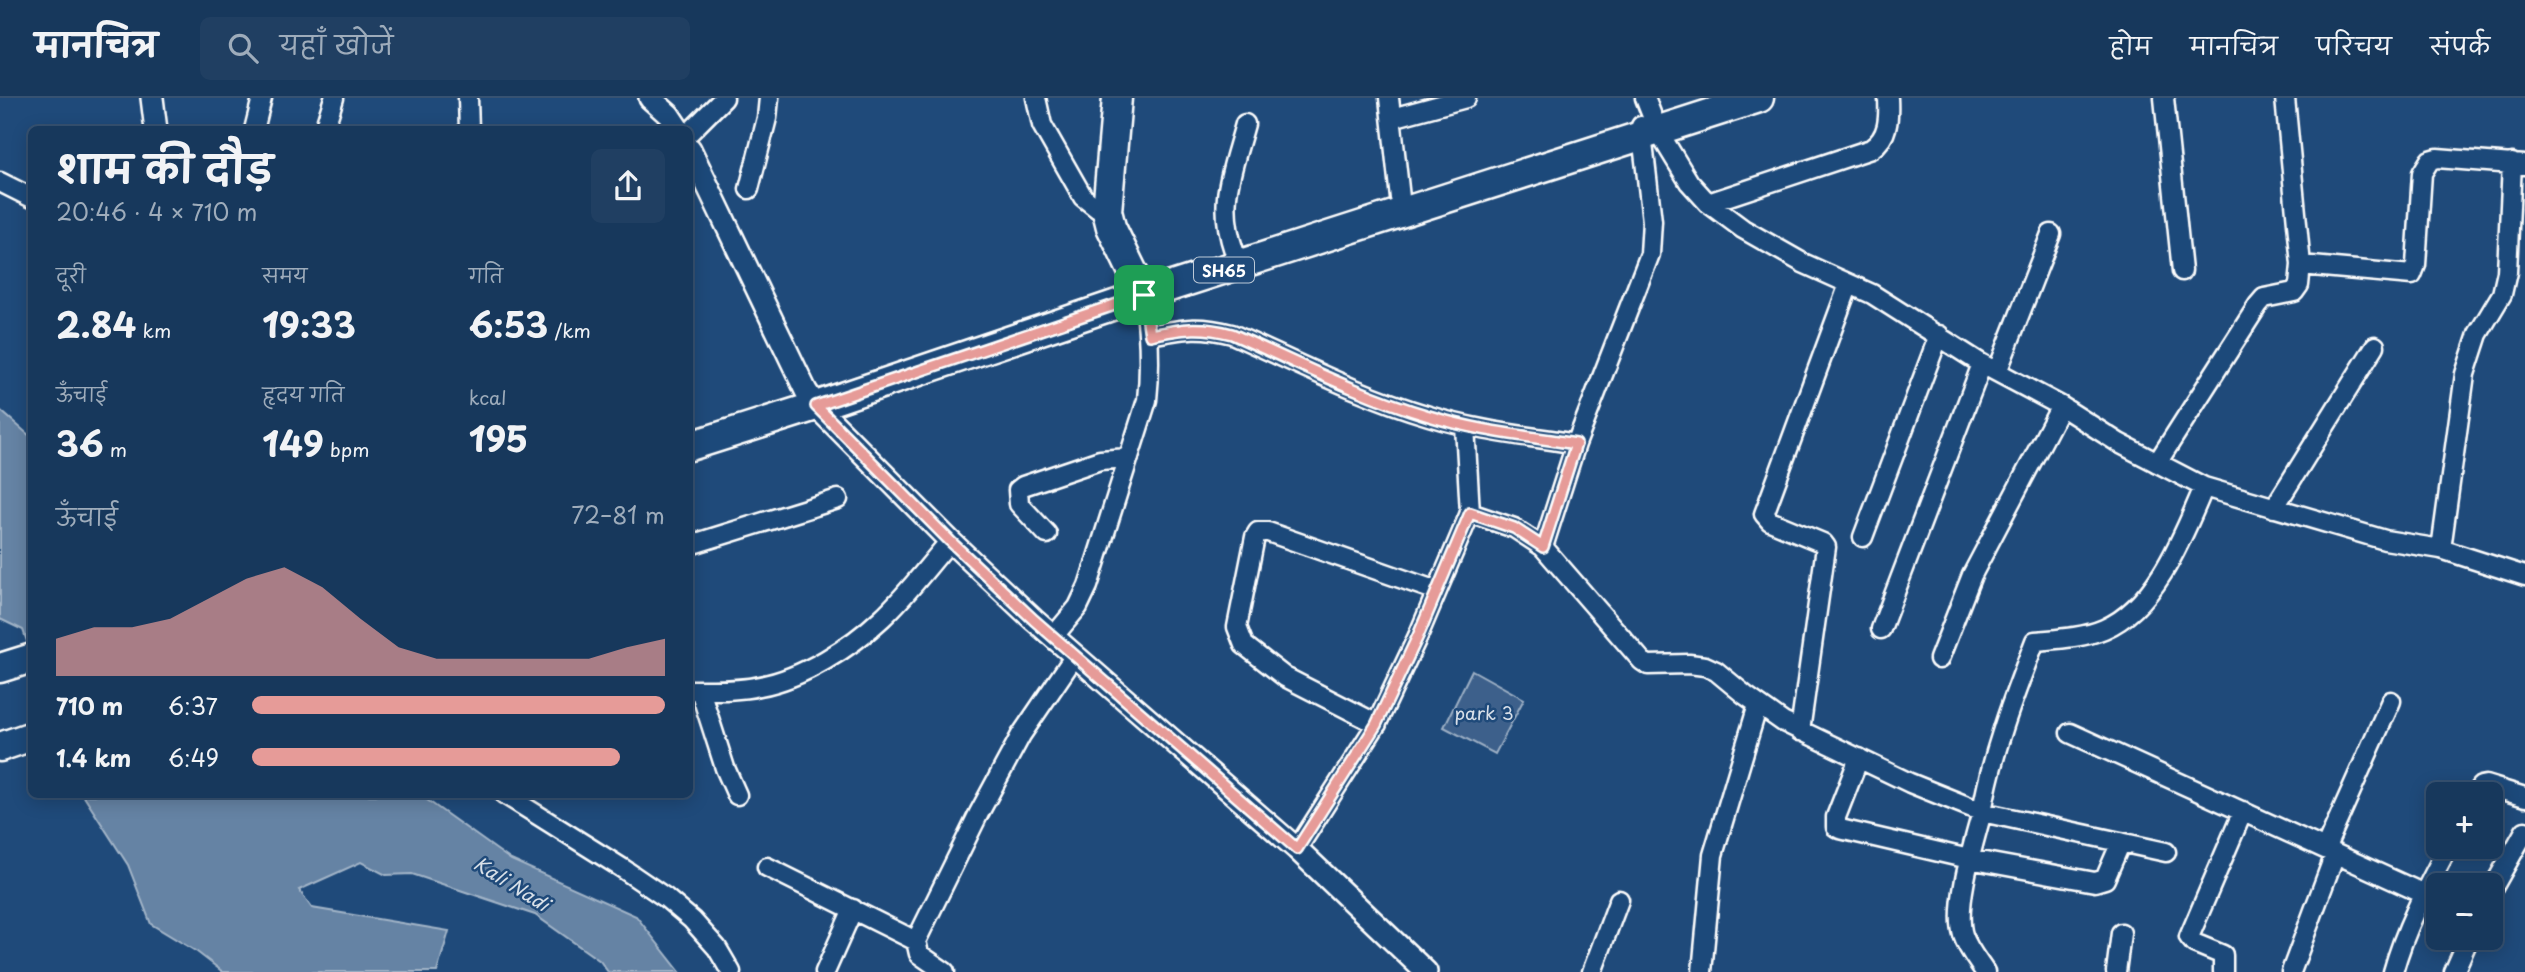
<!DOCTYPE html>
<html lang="hi">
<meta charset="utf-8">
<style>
:root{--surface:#17385c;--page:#203f62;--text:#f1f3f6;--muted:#9eacbb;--line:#365272;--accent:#e69b98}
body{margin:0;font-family:"Playpen Sans","Playpen Sans Deva",sans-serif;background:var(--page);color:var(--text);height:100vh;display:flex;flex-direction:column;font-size:26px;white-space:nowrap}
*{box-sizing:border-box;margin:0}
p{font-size:23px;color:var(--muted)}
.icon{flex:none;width:38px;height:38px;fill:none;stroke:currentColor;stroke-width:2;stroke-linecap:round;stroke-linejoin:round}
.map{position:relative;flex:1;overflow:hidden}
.details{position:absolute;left:28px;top:28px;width:665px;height:672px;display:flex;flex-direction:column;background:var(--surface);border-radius:10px;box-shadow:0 4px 18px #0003,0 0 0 2px var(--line)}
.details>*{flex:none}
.controls{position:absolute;left:2426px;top:684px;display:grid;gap:14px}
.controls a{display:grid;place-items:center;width:77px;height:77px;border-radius:10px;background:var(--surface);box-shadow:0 4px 18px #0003,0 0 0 2px var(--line);font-size:35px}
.pin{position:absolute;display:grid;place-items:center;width:60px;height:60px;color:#fff;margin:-30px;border-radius:14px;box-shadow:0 4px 10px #0006}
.round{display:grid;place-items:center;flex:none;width:74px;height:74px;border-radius:10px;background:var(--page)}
.head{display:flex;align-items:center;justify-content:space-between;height:119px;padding:0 28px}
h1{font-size:38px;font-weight:700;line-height:52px}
.stats{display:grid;grid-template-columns:repeat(3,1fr);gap:10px;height:119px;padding:7px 28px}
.stats div{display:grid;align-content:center}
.stats b{font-size:35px;font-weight:700}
.stats small{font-size:19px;font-weight:400}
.stats p{font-size:19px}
.chart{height:196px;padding:14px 28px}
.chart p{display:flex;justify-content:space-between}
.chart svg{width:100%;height:126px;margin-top:7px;fill:var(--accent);opacity:.7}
ul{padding:0 28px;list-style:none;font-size:23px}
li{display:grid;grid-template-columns:112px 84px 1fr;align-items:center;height:52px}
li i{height:18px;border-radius:9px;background:var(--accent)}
header{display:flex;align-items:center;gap:42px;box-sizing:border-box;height:98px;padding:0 35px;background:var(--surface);border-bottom:2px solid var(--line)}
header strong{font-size:33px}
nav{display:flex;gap:38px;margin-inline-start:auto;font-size:24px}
.search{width:490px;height:63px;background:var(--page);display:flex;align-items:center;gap:18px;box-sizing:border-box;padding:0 24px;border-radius:10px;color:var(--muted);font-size:26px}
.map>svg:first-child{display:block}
.green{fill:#3c618b;stroke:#9eb0c5;stroke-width:2}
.water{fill:#6583a4;stroke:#a3b5c8;stroke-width:2}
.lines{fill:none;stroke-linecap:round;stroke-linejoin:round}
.minor-casing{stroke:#fff;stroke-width:23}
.tertiary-casing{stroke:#fff;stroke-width:26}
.primary-casing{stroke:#fff;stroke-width:33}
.minor{stroke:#1f4a7a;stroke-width:18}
.tertiary{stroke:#1f4a7a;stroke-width:21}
.primary{stroke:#1f4a7a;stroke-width:28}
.route-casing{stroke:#fff;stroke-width:14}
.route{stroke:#e69b98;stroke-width:9}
.labels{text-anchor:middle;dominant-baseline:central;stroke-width:5;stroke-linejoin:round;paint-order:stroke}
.shield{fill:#1f4a7a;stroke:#bcc9d7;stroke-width:2}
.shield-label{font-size:16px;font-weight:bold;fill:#fff}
.park-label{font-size:18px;fill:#d8dfe8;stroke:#1f4a7a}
.water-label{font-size:19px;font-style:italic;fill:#d8e0e8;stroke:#1f4a7a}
</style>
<header>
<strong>मानचित्र</strong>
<div class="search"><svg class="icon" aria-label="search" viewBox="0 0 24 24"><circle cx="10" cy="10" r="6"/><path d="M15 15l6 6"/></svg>यहाँ खोजें</div>
<nav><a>होम</a><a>मानचित्र</a><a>परिचय</a><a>संपर्क</a></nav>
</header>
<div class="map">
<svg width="2525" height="874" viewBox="0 0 2525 874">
<rect width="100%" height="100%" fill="#1f4a7a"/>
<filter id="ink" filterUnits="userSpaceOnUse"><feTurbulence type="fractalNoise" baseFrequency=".0143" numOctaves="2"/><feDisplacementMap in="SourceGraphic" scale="14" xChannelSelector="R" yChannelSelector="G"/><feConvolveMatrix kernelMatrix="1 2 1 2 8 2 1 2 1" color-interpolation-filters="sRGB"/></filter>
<g filter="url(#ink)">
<path class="green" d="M1472,572l52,29 -29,55 -51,-27z"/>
<path class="water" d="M0,312l31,27v216l-8,-23 -23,-11z
M83,697h337l91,65 125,56 44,56h-72l-8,-11 -65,-46 -123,-41 -26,1 -25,-13 -62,28 13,18 137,23 -12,41h-214l-26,-20 -46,-28 -23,-59z"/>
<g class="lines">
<defs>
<path id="minor" d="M468,0l1,32
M1036,0l6,27 41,72 15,12 9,2
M1389,0l11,100
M1645,0l13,33 31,51 19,21 35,26 60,34 69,31 110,70 79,42 58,37 85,44 181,53 56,9 84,27
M2164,0l18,173
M1392,20l74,-20
M254,32l8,-32
M324,32l10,-32
M690,34l34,-34
M0,84l32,16
M749,91l18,-71 2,-20
M1708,105l163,-54c18,-12 18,-31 17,-51
M1234,153c-17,-49 -2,-79 11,-127
M2301,167l111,10 4,-10 6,-92 8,-13 7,-2 88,7
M1150,237c33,-6 48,-10 82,-1 65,29 129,62 197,82 48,15 98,20 147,28
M1997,274l54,-138
M1465,328l5,87 44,15 29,19 99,114 6,4 41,-1 16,2 11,5 29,24 38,27 127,61 72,29c10,-59 31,-114 53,-171 22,-2 48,-3 69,-12 52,-22 79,-93 100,-142
M2157,365l101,-158 6,-7 30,-6 5,-7 2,-20 -16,-167
M2274,410l101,-162
M1047,436l-28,-30 -1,-14 5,-4 77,-26 29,-2
M1863,439l76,-202
M690,447l148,-46
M1543,449l33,-103 74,-190 2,-33 -11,-95
M2441,451l24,-175 13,-40 24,-40 5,-22 5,-109
M1881,531l101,-265
M1053,539l25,-30 10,-21 59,-186c4,-36 2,-69 -3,-105
M1939,561l33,-84 89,-169
M690,592c23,0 47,1 70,-4 43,-8 90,-38 122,-68 25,-23 46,-52 68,-77
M700,592l25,78 12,27
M1377,626l-92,-47 -41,-32 -7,-18 18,-90 3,-5h10l169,59
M1800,633l26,-184 -3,-4 -53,-22 -6,-7 85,-230
M2070,635l354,161
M1859,660l-23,59v10l4,2 129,30 126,23 10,-3 16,-37
M504,696l118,74 44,30 26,22 25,28 14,24
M2475,696l6,-8 5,-1 39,12
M1297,751l79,-124 42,-89 52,-123
M2325,751l66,-148
M767,769l149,74
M2490,795l35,-62
M825,874l28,-63
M945,874l-26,-18 -3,-13 63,-128 42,-78 53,-78
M1592,874l27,-72
M1702,874l11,-117 45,-150
M1985,874c-8,-12 -18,-24 -22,-37 -9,-29 11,-93 19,-123l184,40
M2116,874l5,-39
M2223,874v-17l-29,-12 -5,-6 54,-126
M2291,874l44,-118
M2393,874c12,-44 34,-85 55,-125
M2454,874l15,-34"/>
<path id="tertiary" d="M152,0l4,32
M650,0l19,17 10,15
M690,51l116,242 10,15 134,135 84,79 263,229 129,123"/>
<path id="primary" d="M1117,0l-10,113 4,16 33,68
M690,348l126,-40 328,-111 615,-197
M0,570l32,-10
M0,649l32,-11"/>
</defs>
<use href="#minor" class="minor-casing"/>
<use href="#tertiary" class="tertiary-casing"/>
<use href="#primary" class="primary-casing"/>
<use href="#minor" class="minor"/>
<use href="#tertiary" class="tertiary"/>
<use href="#primary" class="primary"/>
</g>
</g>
<g class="lines" filter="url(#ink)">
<defs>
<path id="route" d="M1144,197l6,40c33,-6 48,-10 82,-1 65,29 129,62 197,82 48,15 98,20 147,28l-33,103 -29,-19 -44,-15 -52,123 -42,89 -79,124 -263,-229 -84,-79 -134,-135z"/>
</defs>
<use href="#route" class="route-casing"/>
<use href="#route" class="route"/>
</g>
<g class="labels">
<rect class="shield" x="1194" y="159.5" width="60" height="25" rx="5"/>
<g class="shield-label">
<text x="1224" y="172">SH65</text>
</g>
<g class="park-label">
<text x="1484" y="614">park 3</text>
</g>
<g class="water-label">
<text transform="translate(512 785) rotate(32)">Kali Nadi</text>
</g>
</g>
</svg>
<div class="controls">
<a>+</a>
<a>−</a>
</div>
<div class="pin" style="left:1144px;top:197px;background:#1e9e55"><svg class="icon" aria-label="arrive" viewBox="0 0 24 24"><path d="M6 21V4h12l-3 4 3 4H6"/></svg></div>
<section class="details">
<div class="head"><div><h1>शाम की दौड़</h1><p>20:46 · 4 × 710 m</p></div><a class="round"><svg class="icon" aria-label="share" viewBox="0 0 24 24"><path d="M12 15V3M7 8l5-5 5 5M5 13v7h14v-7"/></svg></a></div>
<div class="stats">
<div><p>दूरी</p><b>2.84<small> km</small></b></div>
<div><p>समय</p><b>19:33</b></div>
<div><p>गति</p><b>6:53<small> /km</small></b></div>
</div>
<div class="stats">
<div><p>ऊँचाई</p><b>36<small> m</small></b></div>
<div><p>हृदय गति</p><b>149<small> bpm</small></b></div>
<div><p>kcal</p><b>195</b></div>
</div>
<div class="chart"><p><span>ऊँचाई</span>72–81 m</p>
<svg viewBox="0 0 160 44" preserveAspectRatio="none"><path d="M0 44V31L10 27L20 27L30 24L40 17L50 10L60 6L70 13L80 24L90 34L100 38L110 38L120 38L130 38L140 38L150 34L160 31V44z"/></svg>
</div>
<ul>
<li><b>710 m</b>6:37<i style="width:100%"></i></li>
<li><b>1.4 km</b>6:49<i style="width:89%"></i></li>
</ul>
</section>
</div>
